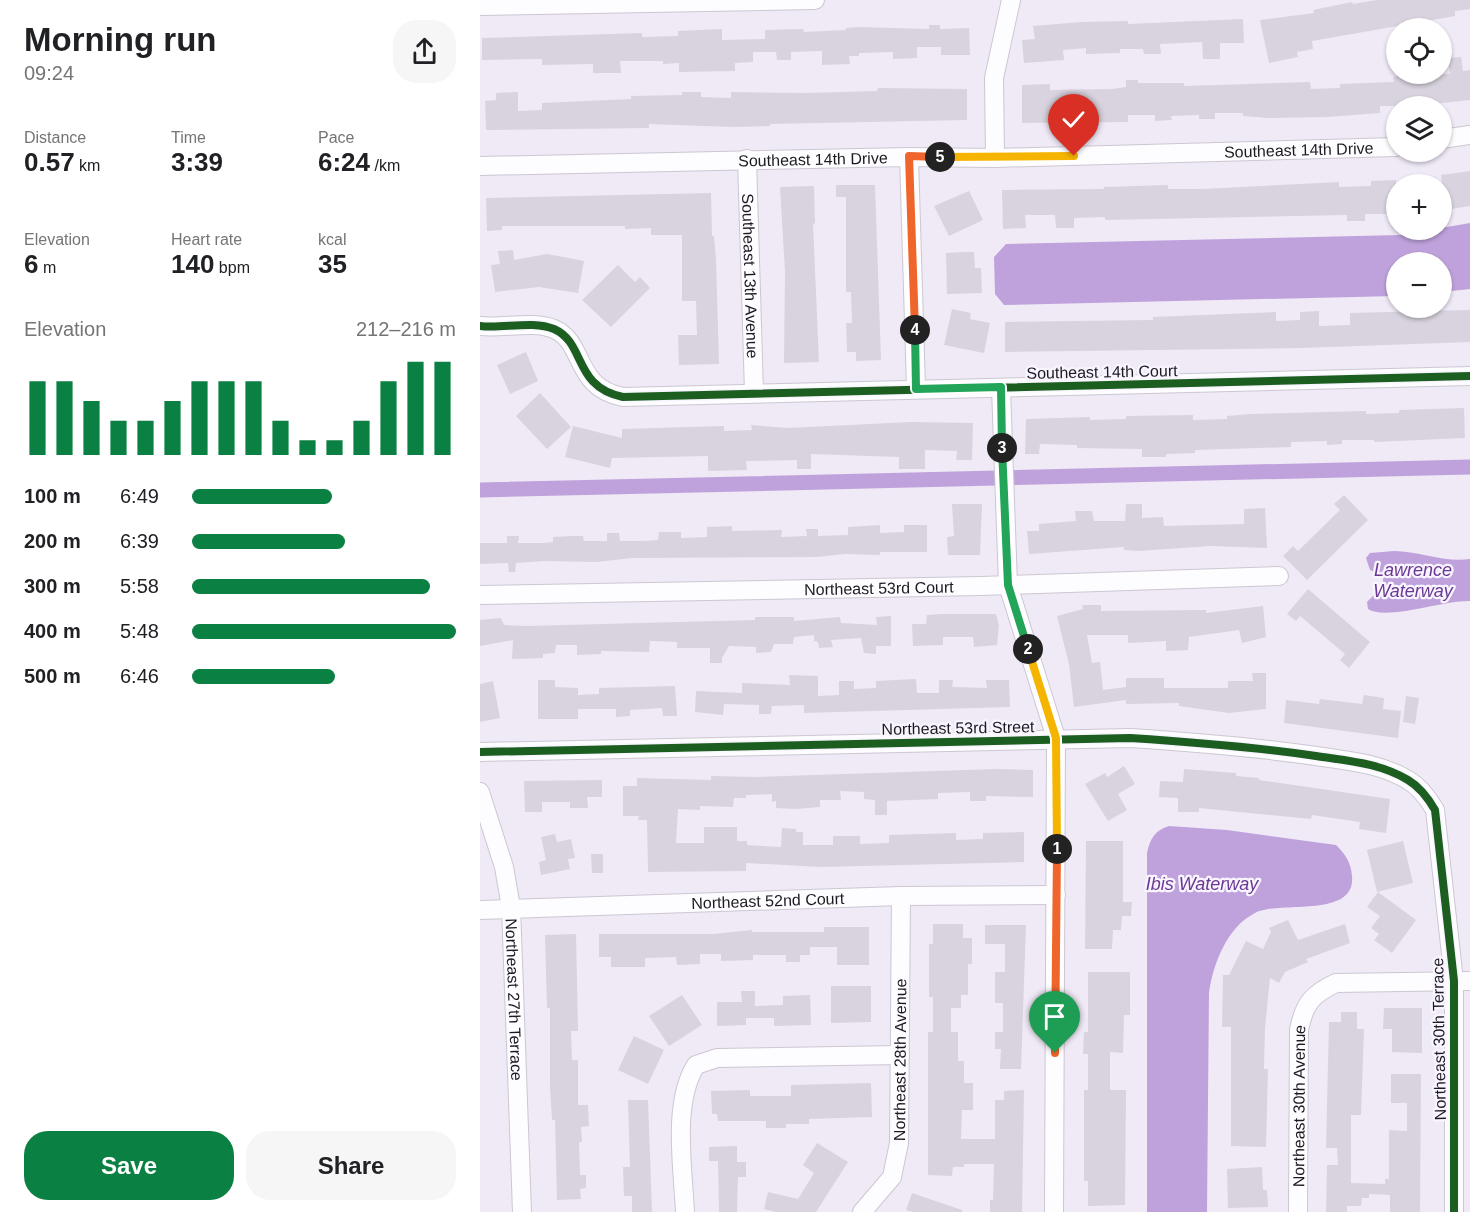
<!DOCTYPE html>
<meta charset="utf-8">
<style>
:root{--surface:#fff;--page:#f6f6f6;--text:#202124;--muted:#757577;--accent:#0b8043}
body{margin:0;font-family:Arial,sans-serif;background:var(--page);color:var(--text);height:100vh;display:flex;flex-direction:column;font-size:22px;white-space:nowrap}
*{box-sizing:border-box;margin:0}
p{font-size:20px;color:var(--muted)}
.icon{flex:none;width:33px;height:33px;fill:none;stroke:currentColor;stroke-width:2;stroke-linecap:round;stroke-linejoin:round}
.map{position:relative;flex:1;overflow:hidden}
.drawer{display:flex;flex-direction:column;background:var(--surface);width:480px}
.drawer>*{flex:none}
.tools{position:absolute;left:906px;top:18px;display:grid;gap:12px}
.tools a{display:grid;place-items:center;width:66px;height:66px;border-radius:50%;background:var(--surface);box-shadow:0 2px 4px #0004;font-size:30px}
.pin{position:absolute;display:grid;place-items:center;width:51px;height:51px;color:#fff;margin:-62px -26px;border-radius:50% 50% 50% 0;rotate:-45deg;box-shadow:0 0 6px #0007}
.pin .icon{rotate:45deg}
.km{position:absolute;width:30px;height:30px;margin:-15px;border-radius:50%;background:#222;color:#fff;font-size:16px;line-height:30px;text-align:center}
.round{display:grid;place-items:center;flex:none;width:63px;height:63px;border-radius:24px;background:var(--page)}
.head{display:flex;align-items:center;justify-content:space-between;height:102px;padding:0 24px}
h1{font-size:33px;font-weight:800;line-height:45px}
.figures{display:grid;grid-template-columns:repeat(3,1fr);gap:9px;height:102px;padding:6px 24px}
.figures div{display:grid;align-content:center}
.figures b{font-size:26px;font-weight:800}
.figures small{font-size:16px;font-weight:400}
.figures p{font-size:16px}
.chart{height:168px;padding:12px 24px}
.chart p{display:flex;justify-content:space-between}
.chart svg{width:100%;height:108px;margin-top:6px;stroke:var(--accent);stroke-width:6}
.button{display:flex;gap:12px;margin-top:auto;padding:12px 24px}
.button a{flex:1;height:69px;border-radius:24px;background:var(--accent);color:#fff;font-size:24px;font-weight:800;line-height:69px;text-align:center}
.button a+a{background:var(--page);color:var(--text)}
ul{padding:0 24px;list-style:none;font-size:20px}
li{display:grid;grid-template-columns:96px 72px 1fr;align-items:center;height:45px}
li i{height:15px;border-radius:8px;background:var(--accent)}
main{display:flex;flex:1;min-height:0}
.map>svg:first-child{display:block}
.water{fill:#bfa2dc}
.lines{fill:none;stroke-linecap:round;stroke-linejoin:round}
.canal{stroke:#bfa2dc;stroke-width:15}
.building{fill:#d8d3de}
.minor-casing{stroke:#ccc7d2;stroke-width:20}
.minor{stroke:#fdfcfe;stroke-width:18}
.cycleway-casing{stroke:#f9f5ff;stroke-width:11}
.cycleway{stroke:#1b5e20;stroke-width:8}
.split-1-casing{stroke:#fff;stroke-width:12}
.split-2-casing{stroke:#fff;stroke-width:12}
.split-3-casing{stroke:#fff;stroke-width:12}
.split-4-casing{stroke:#fff;stroke-width:12}
.split-5-casing{stroke:#fff;stroke-width:12}
.split-6-casing{stroke:#fff;stroke-width:12}
.split-1{stroke:#f0652b;stroke-width:8}
.split-2{stroke:#f5b400;stroke-width:8}
.split-3{stroke:#22a559;stroke-width:8}
.split-4{stroke:#22a559;stroke-width:8}
.split-5{stroke:#f0652b;stroke-width:8}
.split-6{stroke:#f5b400;stroke-width:8}
.labels{text-anchor:middle;dominant-baseline:central;stroke-width:4.5;stroke-linejoin:round;paint-order:stroke}
.street-label{font-size:16px;fill:#1d1921;stroke:#f9f5ff}
.water-label{font-size:18px;font-style:italic;fill:#6a3894;stroke:#f9f5ff}
</style>
<main>
<section class="drawer">
<div class="head"><div><h1>Morning run</h1><p>09:24</p></div><a class="round"><svg class="icon" aria-label="share" viewBox="0 0 24 24"><path d="M12 15V3M7 8l5-5 5 5M5 13v7h14v-7"/></svg></a></div>
<div class="figures">
<div><p>Distance</p><b>0.57<small> km</small></b></div>
<div><p>Time</p><b>3:39</b></div>
<div><p>Pace</p><b>6:24<small> /km</small></b></div>
</div>
<div class="figures">
<div><p>Elevation</p><b>6<small> m</small></b></div>
<div><p>Heart rate</p><b>140<small> bpm</small></b></div>
<div><p>kcal</p><b>35</b></div>
</div>
<div class="chart"><p><span>Elevation</span>212–216 m</p>
<svg viewBox="0 0 160 44" preserveAspectRatio="none"><path d="M5 44V14M15 44V14M25 44V22M35 44V30M45 44V30M55 44V22M65 44V14M75 44V14M85 44V14M95 44V30M105 44V38M115 44V38M125 44V30M135 44V14M145 44V6M155 44V6"/></svg>
</div>
<ul>
<li><b>100 m</b>6:49<i style="width:53%"></i></li>
<li><b>200 m</b>6:39<i style="width:58%"></i></li>
<li><b>300 m</b>5:58<i style="width:90%"></i></li>
<li><b>400 m</b>5:48<i style="width:100%"></i></li>
<li><b>500 m</b>6:46<i style="width:54%"></i></li>
</ul>
<div class="button"><a>Save</a><a>Share</a></div>
</section>
<div class="map">
<svg width="990" height="1212" viewBox="0 0 990 1212">
<rect width="100%" height="100%" fill="#f0eaf7"/>
<path class="water" d="M990,223v66l-28,3v-30h-46v34l-392,9 -9,-11 -1,-37 12,-13 395,-9z
M914,551c25,0 51,12 76,8v42c-26,-1 -84,20 -102,8l-1,-7c7,-8 20,-15 15,-27l-12,-5 -4,-12 4,-5z
M689,826l58,4 109,15c9,9 15,17 16,31 4,43 -73,24 -97,37 -28,14 -42,51 -46,80l-2,219h-60v-359c3,-14 8,-23 22,-27z"/>
<g class="lines">
<path class="canal" d="M0,490l990,-23"/>
</g>
<path class="building" d="M897,0h93v9l-15,2v5l-143,25 1,8 -16,3 1,5 -29,6 -9,-43 54,-7 -1,-3 39,-8 1,2z
M763,19l1,24h-24v16h-17l-1,-17 -42,2 1,10h-17l-1,-5h-23v4l-34,1v-6l-23,2 1,10 -40,3 -2,-23 13,-1 -2,-13 49,-4 46,-1v3z
M449,25h11v4l29,-1 1,27h-29v-8h-24v11l-24,1v-7l-34,1v3h-10l1,8 -28,1v-14l-31,1v8h-14l-1,-8h-23v10l-18,1v8l-56,1v-9l-16,1v-3h-43l1,12h-28v-9l-51,1v-6l-60,1v-22l160,-5v4l36,-1v-5l44,-2v11l43,-1v-9l38,-1 1,3 42,-2v-2l12,-1 71,2z
M981,57l2,14 7,-1v30l-56,6h-34v7l-53,4 -59,1 -25,-2v-3h-28v6h-16v-4l-28,1 1,4 -17,1v-6h-27v7l-106,1v-38l28,-1v6l62,-1 14,-2v-7h12v3h46v3l126,-4 1,7 29,-1v-4l54,-2 -1,-5 23,-3h34l-2,-16z
M398,88l89,1v31l-197,4v2l-38,1 -83,-3v4l-163,2 -1,-29 11,-1v-7l22,-1v19l24,-1v-7l89,-4v-3l51,-1v-3h19v5l30,1v-6l74,1 72,-2z
M990,171v35l-25,4 -4,-35z
M916,180v34h-31v7h-18v-6l-242,5v-3l-31,1v10h-18l-1,-13h-30l1,13 -23,1 -1,-39 102,-1v-2l64,-2v4h35l136,-7v5l32,-1v-5z
M356,185h39l6,175 -25,1v-9h-9l-1,-29h6l-1,-31h-5v-95h-10z
M334,186l1,37 -2,1 6,138 -35,1 1,-91 -5,-85z
M489,191l14,29 -34,16 -15,-30z
M231,193l1,43h2l2,23 3,105 -40,1 -1,-30h19l-1,-34h-14v-66h-31v-7l-26,1v-3h-123v4l-15,1 -1,-33z
M33,250l1,10 33,-6 37,7 -6,32 -39,-6 -44,5 -4,-27 9,-1 -2,-13z
M485,252h9l1,16h6l1,25 -35,1 -1,-41z
M138,265l17,17 5,-5 10,11 -39,39 -29,-27z
M472,309l19,4 -1,6 20,4 -6,30 -40,-8z
M990,310v32l-169,6 -296,4v-30l148,-2v-3l123,-5v9l24,-1v-8l19,-1v15l31,-1v-12z
M46,352l12,29 -28,13 -13,-29z
M60,393l31,34 -24,22 -31,-33z
M984,408l1,30 -91,4v-2h-32v4l-15,1v-4l-36,1v5l-96,3v3l-29,1v3h-24v-8l-65,-1v-3l-37,-1 -1,10h-14l1,-35 64,-2v3l36,-1v-3l67,-1v5l34,-1v-3l23,-2 116,-3v3l33,-1v-3z
M431,422l62,1 -1,37h-16l1,-9 -32,-1v19h-26v-12l-88,-3v15h-14v-9l-51,1 1,9 -39,1v-15l-96,2 -2,10 -45,-11 8,-31 49,12v-9l102,-3v5l28,-1 -1,-5 37,3z
M864,495l24,25 -61,60 -24,-24 10,-10 5,5 42,-41 -6,-6z
M472,504h30l-2,51h-32l-1,-18 7,-1z
M646,504h16v14l21,-1 1,9 80,-2v-15l21,-1 2,40 -56,-2 -73,5 -14,-1v-3l-95,7 -2,-23h12v-7l37,-3 -1,-10h17l2,10h31z
M400,525v8l24,-1v-7h23v27h-47v3l-35,-1 -29,3 -184,1 -35,4 -53,-1 -28,2 -1,9h-6l-1,-9 -28,1v-21h27v-7h12l-1,7h26l9,-1v-5l20,-1h10l1,5h23v-8h12l1,8h24l14,-1 1,-8h22v6l26,-1v-10l25,-1v5l50,-1 -1,7 26,-1 -1,-7h12v7l30,-1v-8z
M828,589l62,53 -21,26 -9,-8 5,-6 -45,-38 -4,5 -9,-7z
M602,605h19v6l105,-1v3l57,-7 3,31 -24,6 -3,-13 -50,7 -1,13 -22,1v-10l-38,2v-8h-41l5,28 8,-1 3,28 23,-3v-9h38v10h64v-7h25l-1,-8h14v36l-37,4 -50,-7v-3l-53,1v-4l-52,7 -5,-43 -12,-48 26,-7z
M462,614h54l3,11 -2,20 -23,2 -1,-10h-30v8l-30,1 -1,-22h14l1,-9z
M411,616v30h-15v8l-12,-1 -3,-15 -30,2 2,7 -14,1 -1,-6 -4,-1v-6l-20,2 -1,7h-19l-3,8 -15,1v-6l-27,-1 -7,12v5h-12v-15h-33v-6l-27,-1 -1,11 -48,-1v3l-24,1v-10h-21l-1,8 -12,1v4l-31,1 1,-19 -33,6v-26l10,-1 11,-1 3,7 23,1 228,-6v-3h39v4l46,-4 1,6 36,2 -1,-8z
M309,675l29,1v20l21,-1v-14h15v8l22,-1v-7l40,-2 1,14h22v-13h14l-1,7 35,1 -1,-8h23l1,27 -206,6v-8l-32,1 -1,8h-12v-9l-35,-1 -1,11 -28,-3 1,-21 46,2v-10l48,2z
M58,680h17v7l23,1v7l21,-1v-6l76,-2 2,30h-14l-1,-8 -32,2v6l-14,1v-8h-38v10h-40z
M13,681l7,37 -20,4v-38z
M884,695l20,3 -1,11 18,2 -3,27 -114,-15 2,-23 33,4 1,-5 42,5z
M926,696l13,2 -4,26 -12,-2z
M644,766l11,18 -17,10 9,16 -19,11 -23,-37 20,-11 2,4z
M516,769l37,1v27l-47,-1v5h-16v-9l-32,1v6l-51,2v14h-12v-15l-11,-1v-7l-24,-1 1,9h-21v7l-24,2 -20,-1v-7l-4,1v-8l-26,1v3h-12l-1,9 -33,-1v4l-22,-1 -2,34h28v-16h33v14h10v4l34,2 1,-19 14,1v3h7v13h30v-9h27v8l29,-1v-8l67,-2v7l27,-1v-6l41,-1v30l-204,5 -74,-4v8l-98,1 -1,-52h-9l1,-4h-16v-30h14v-8l74,2v-4l45,1z
M704,769l52,4v3l23,2v2l131,19 -4,34 -27,-4 1,-7 -48,-7 -1,4 -112,-11v4h-21v-14l-19,-1 1,-16 23,1z
M122,780v17h-15l1,11h-18v-6h-28v10h-17l-1,-31z
M75,834l2,8 14,-3 4,19 -7,1 2,10 -29,6 -2,-13 7,-2 -5,-23z
M606,841h37v61h9l-1,14h-9l-1,14h-8l-1,19h-27z
M923,841l10,42 -36,9 -10,-42z
M111,854h12v19h-11z
M898,892l38,28 -24,33 -18,-13 5,-6 -8,-6 9,-12 -13,-9z
M808,920l10,20 47,-16 5,19 -44,16 2,3 -23,10 -6,11 -9,-5 -5,50 -1,41h4l-2,78 -35,-1v-119h-9l1,-52h6l17,-34 17,8 8,-17 -2,-4z
M453,924h30v14h9v26h-4v31h-7v13h-10v24h7v29h6v22h9v27h-11l-1,29h34v-39h9v-9l20,-1 -2,122h-32v-12h3l1,-36h-30v3h-11l-1,9 -24,-1v-143h5v-35h-4v-53h4z
M505,925h41l-5,144h-21l1,-20h-6v-17h8v-29h-8v-31h10v-28h-20z
M344,927h45v38h-32v-18h-27v8h-10v7h-14v-7h-33v5l-32,1v-7h-21v10l-23,1 -1,-8 -31,1v9h-34v-10h-12v-23h115l38,-4v2h72z
M96,934l2,97h-7l1,29h6v45h10l1,21 -8,1 1,15h-3l1,33h6v13l-6,1 1,10 -24,1 -2,-80h-3l-2,-33v-79h-3l-2,-73z
M608,972h42v43h-6l-1,38 -13,-1v38h16l-1,115 -37,1v-25h-4v-91h4v-36h-5l1,-22h4z
M351,986h40v36l-40,1z
M261,991h14v15l28,-1v-9l27,-1 1,30 -37,1v-8h-28v7l-29,1v-24h25z
M202,995l20,30 -33,21 -20,-30z
M904,1008h38v45l-30,-1v-23h-9z
M861,1012h16v17h7l-3,86h-10v68l34,1v-5h4v-49l18,1v-28h-16v-29h30l-1,138h-30v-17l-21,-1v4h-7l-1,8h-14v6h-21l1,-47h11l-1,-17h-11l3,-126h12z
M154,1036l30,14 -16,34 -30,-14z
M391,1083l1,34 -63,2v5h-23v4h-20v-7h-48l-1,-7h-5l-1,-23 39,-1v6h41v-11z
M148,1100h20l4,112h-20v-16h-8l-1,-29h7z
M337,1143l31,19 -32,50h-40l-12,-3 4,-17 30,7 16,-26 -11,-8z
M257,1146v16h9v15h-8l-1,35h-18l-1,-51h-9v-14z
M782,1167l1,23h4l1,17 -40,1 -1,-39z
M432,1193l50,17v2h-48l-8,-2z"/>
<g class="lines">
<defs>
<g id="minor">
<path d="M0,6l335,-6"/>
<path d="M962,139l28,-4"/>
<path d="M429,157l7,232"/>
<path d="M515,158l-1,-80 17,-78"/>
<path id="s1" d="M267,159l7,234"/>
<path id="s2" d="M0,166l429,-9 86,1 401,-11"/>
<path d="M0,326c22,3 53,-6 74,3 32,14 19,58 69,68l847,-21"/>
<path d="M521,388l7,197 48,153 -2,474"/>
<path id="s3" d="M0,595l501,-9 298,-10"/>
<path d="M0,752l650,-14c62,4 124,9 186,18 32,5 64,7 92,24 12,7 20,18 27,30l19,171v231"/>
<path id="s4" d="M0,792l24,75 7,40 11,305"/>
<path id="s5" d="M0,910l421,-14 155,-1"/>
<path d="M205,1212c-2,-44 -13,-109 11,-147l21,-7 183,-3"/>
<path id="s6" d="M382,1212l30,-35 7,-34 2,-247"/>
<path id="s7" d="M818,1212l1,-182c5,-26 13,-36 37,-47l134,-2"/>
</g>
</defs>
<use href="#minor" class="minor-casing"/>
<use href="#minor" class="minor"/>
<defs>
<path id="cycleway" d="M0,326c22,3 53,-6 74,3 32,14 19,58 69,68l847,-21
M0,752l650,-14c62,4 124,9 186,18 32,5 64,7 92,24 12,7 20,18 27,30l19,171v231"/>
</defs>
<use href="#cycleway" class="cycleway-casing"/>
<use href="#cycleway" class="cycleway"/>
</g>
<g class="lines">
<defs>
<path id="split-1" d="M575,1053l2,-204"/>
<path id="split-2" d="M548,649l28,89 1,111"/>
<path id="split-3" d="M522,448l6,137 20,64"/>
<path id="split-4" d="M435,330l1,59 85,-2 1,61"/>
<path id="split-5" d="M435,330l-6,-174 31,1"/>
<path id="split-6" d="M460,157l134,-1"/>
</defs>
<use href="#split-1" class="split-1-casing"/>
<use href="#split-2" class="split-2-casing"/>
<use href="#split-3" class="split-3-casing"/>
<use href="#split-4" class="split-4-casing"/>
<use href="#split-5" class="split-5-casing"/>
<use href="#split-6" class="split-6-casing"/>
<use href="#split-1" class="split-1"/>
<use href="#split-2" class="split-2"/>
<use href="#split-3" class="split-3"/>
<use href="#split-4" class="split-4"/>
<use href="#split-5" class="split-5"/>
<use href="#split-6" class="split-6"/>
</g>
<g class="labels">
<g class="street-label">
<text stroke="none"><textPath href="#s2" startOffset="819">Southeast 14th Drive</textPath></text>
<text stroke="none"><textPath href="#s2" startOffset="333">Southeast 14th Drive</textPath></text>
<text stroke="none"><textPath href="#s1" startOffset="117">Southeast 13th Avenue</textPath></text>
<text transform="translate(622 372) rotate(-1)">Southeast 14th Court</text>
<text stroke="none"><textPath href="#s3" startOffset="399">Northeast 53rd Court</textPath></text>
<text transform="translate(478 728) rotate(-1)">Northeast 53rd Street</text>
<text stroke="none"><textPath href="#s5" startOffset="288">Northeast 52nd Court</textPath></text>
<text stroke="none"><textPath href="#s4" startOffset="212">Northeast 27th Terrace</textPath></text>
<text transform="translate(959 1039) rotate(-91)">Northeast 30th Terrace</text>
<text stroke="none"><textPath href="#s6" startOffset="164">Northeast 28th Avenue</textPath></text>
<text stroke="none"><textPath href="#s7" startOffset="106">Northeast 30th Avenue</textPath></text>
</g>
<g class="water-label">
<text x="933" y="570">Lawrence<tspan x="933" dy="21">Waterway</tspan></text>
<text x="722" y="884">Ibis Waterway</text>
</g>
</g>
</svg>
<div class="tools">
<a><svg class="icon" aria-label="locate" viewBox="0 0 24 24"><circle cx="12" cy="12" r="6"/><path d="M12 2v4M12 18v4M2 12h4M18 12h4"/></svg></a>
<a><svg class="icon" aria-label="layers" viewBox="0 0 24 24"><path d="M12 4l9 5-9 5-9-5zM3 14l9 5 9-5"/></svg></a>
<a>+</a>
<a>−</a>
</div>
<div class="pin" style="left:575px;top:1053px;background:#1e9e55"><svg class="icon" aria-label="arrive" viewBox="0 0 24 24"><path d="M6 21V4h12l-3 4 3 4H6"/></svg></div>
<div class="pin" style="left:594px;top:156px;background:#d93025"><svg class="icon" aria-label="check" viewBox="0 0 24 24"><path d="M5 12l5 5 9-10"/></svg></div>
<b class="km" style="left:577px;top:849px">1</b>
<b class="km" style="left:548px;top:649px">2</b>
<b class="km" style="left:522px;top:448px">3</b>
<b class="km" style="left:435px;top:330px">4</b>
<b class="km" style="left:460px;top:157px">5</b>
</div>
</main>
